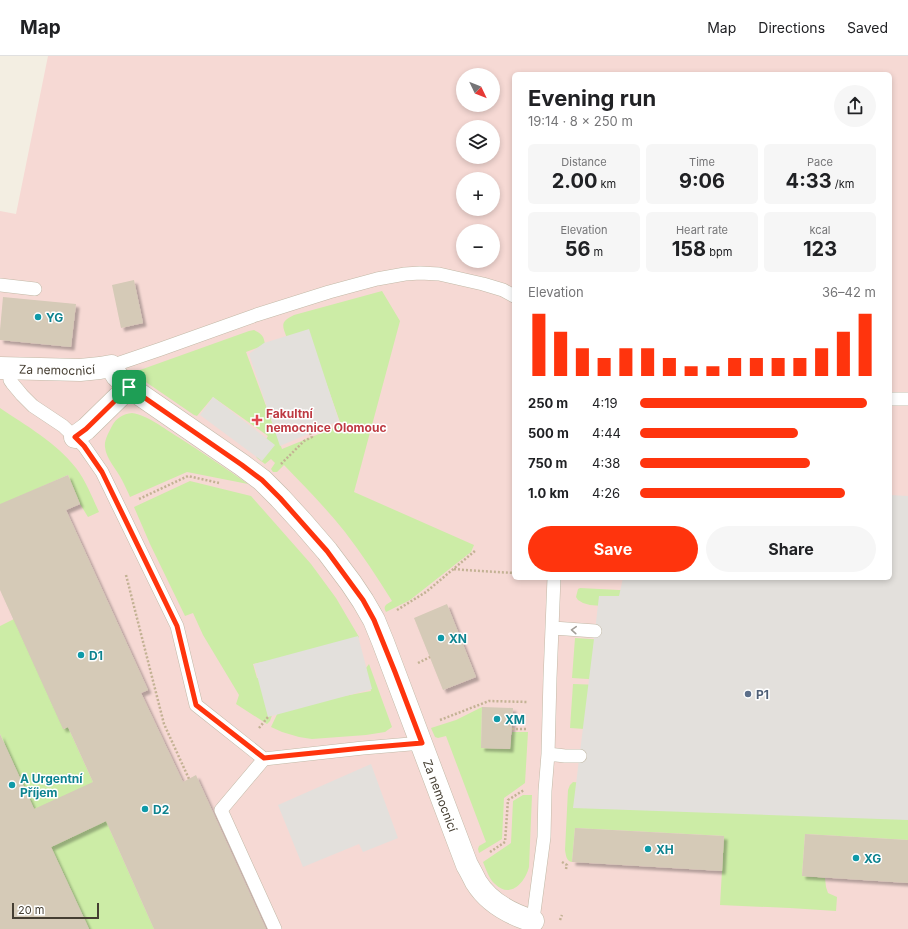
<!DOCTYPE html>
<meta charset="utf-8">
<style>
:root{--surface:#fff;--page:#f6f6f6;--text:#202124;--muted:#757577;--line:#e0e0e0;--accent:#ff340d}
body{margin:0;font-family:Inter,sans-serif;background:var(--page);color:var(--text);height:100vh;display:flex;flex-direction:column;font-size:15px;white-space:nowrap}
*{box-sizing:border-box;margin:0}
p{font-size:13px;color:var(--muted)}
.icon{flex:none;width:22px;height:22px;fill:none;stroke:currentColor;stroke-width:2;stroke-linecap:round;stroke-linejoin:round}
.map{position:relative;flex:1;overflow:hidden}
.side{position:absolute;left:512px;top:16px;width:380px;height:508px;display:flex;flex-direction:column;background:var(--surface);border-radius:6px;box-shadow:0 2px 6px #0003}
.side>*{flex:none}
.needle{width:26px;rotate:133deg}
.fabs{position:absolute;left:456px;top:12px;display:grid;gap:8px}
.fabs a{display:grid;place-items:center;width:44px;height:44px;border-radius:50%;background:var(--surface);box-shadow:0 2px 6px #0003;font-size:20px}
.scale{position:absolute;left:12px;bottom:10px;width:87px;box-sizing:border-box;padding-left:4px;border:2px solid #453e32;border-top:0;font-size:11px;line-height:14px;white-space:nowrap;color:#453e32;-webkit-text-stroke:3px #fff;paint-order:stroke}
.pin{position:absolute;display:grid;place-items:center;width:34px;height:34px;color:#fff;margin:-17px;border-radius:8px;box-shadow:0 2px 6px #0006}
.round{display:grid;place-items:center;flex:none;width:42px;height:42px;border-radius:21px;background:var(--page)}
.summary{display:flex;align-items:center;justify-content:space-between;height:68px;padding:0 16px}
h1{font-size:22px;font-weight:700;line-height:30px}
.stats{display:grid;grid-template-columns:repeat(3,1fr);gap:6px;height:68px;padding:4px 16px}
.stats div{display:grid;align-content:center;border-radius:6px;background:var(--page);text-align:center}
.stats b{font-size:20px;font-weight:700}
.stats small{font-size:11px;font-weight:400}
.stats p{font-size:11px}
.chart{height:112px;padding:8px 16px}
.chart p{display:flex;justify-content:space-between}
.chart svg{width:100%;height:72px;margin-top:4px;stroke:var(--accent);stroke-width:6}
.action{display:flex;gap:8px;margin-top:auto;padding:8px 16px}
.action a{flex:1;height:46px;border-radius:24px;background:var(--accent);color:#fff;font-size:16px;font-weight:700;line-height:46px;text-align:center}
.action a+a{background:var(--page);color:var(--text)}
ul{padding:0 16px;list-style:none;font-size:13px}
li{display:grid;grid-template-columns:64px 48px 1fr;align-items:center;height:30px}
li i{height:10px;border-radius:5px;background:var(--accent)}
header{display:flex;align-items:center;gap:24px;box-sizing:border-box;height:56px;padding:0 20px;background:var(--surface);border-bottom:1px solid var(--line)}
header strong{font-size:19px}
nav{display:flex;gap:22px;margin-inline-start:auto;font-size:14px}
.map>svg:first-child{display:block}
.medical{fill:#f6d9d4;fill-rule:evenodd}
.green{fill:#cceca6}
.parking{fill:#e3e0dc}
.building{fill:#d5cab7;filter:url(#shadow)}
.lines{fill:none;stroke-linecap:round;stroke-linejoin:round}
.service-casing{stroke:#c2b9a7;stroke-width:14}
.minor-casing{stroke:#c2b9a7;stroke-width:23}
.path{stroke:#c3b294;stroke-width:2.5;stroke-dasharray:2 2;stroke-linecap:butt}
.service{stroke:#fff;stroke-width:13}
.minor{stroke:#fff;stroke-width:22}
.oneway{stroke:#a29e98}
.route-casing{stroke:#fff;stroke-width:8}
.route{stroke:#ff340d;stroke-width:5}
.culture-dot{fill:#0f9aa8;stroke:#fff;stroke-width:1.5}
.health-dot{fill:#e0444e;stroke:#fff;stroke-width:1.5}
.service-dot{fill:#5c6f8a;stroke:#fff;stroke-width:1.5}
.labels{text-anchor:middle;dominant-baseline:central;stroke-width:3;stroke-linejoin:round;paint-order:stroke}
.culture-label{font-size:12px;font-weight:bold;fill:#0d838f;stroke:#fff;text-anchor:start}
.street-label{font-size:12px;fill:#453e32;stroke:#fff}
.health-label{font-size:12px;font-weight:bold;fill:#be3a42;stroke:#fff;text-anchor:start}
.service-label{font-size:12px;font-weight:bold;fill:#4e5e75;stroke:#fff;text-anchor:start}
</style>
<header>
<strong>Map</strong>
<nav><a>Map</a><a>Directions</a><a>Saved</a></nav>
</header>
<div class="map">
<svg width="908" height="873" viewBox="0 0 908 873">
<defs>
<filter id="shadow"><feDropShadow dx="3.5" dy="3.5" stdDeviation="1" flood-color="#0004"/></filter>
</defs>
<rect width="100%" height="100%" fill="#f3eee2"/>
<path class="medical" d="M48,0h860v873h-908v-718l16,3zM514,18h376v504h-376zM463,19h30v30h-30zM463,71h30v30h-30zM463,123h30v30h-30zM463,175h30v30h-30z"/>
<path class="green" d="M382,235l18,30 -46,171 120,53 -3,7 -61,48 -24,12c-4,-7 2,-8 6,-11 -15,-24 -30,-47 -47,-69 -19,-24 -40,-45 -61,-67l-7,7h-4l-2,-3 4,-6 -4,-4 -6,5 -8,-6 -1,-2 12,-20 -55,-39 -16,19 -3,-1 -54,-37 -3,-3 1,-3 2,-2 109,-39 5,-1c8,4 10,6 11,15l-19,7 36,97 59,-24 -33,-93 -21,6c-5,-13 -7,-16 7,-23z
M0,352c25,17 57,35 76,60 10,13 16,29 23,44l-11,5 -8,-13 -12,-29 -68,30z
M132,357c15,2 33,16 46,24 24,15 47,31 70,47l-61,-12 -57,25c-2,-5 -5,-11 -8,-17 -5,-10 -16,-21 -17,-33 -1,-7 4,-15 7,-21 4,-8 11,-12 20,-13z
M190,425l61,15 60,68 25,34 23,39 -5,4 -8,4 -93,19 4,14h9l9,29 -5,14 -3,3 -31,-20 3,-9 -36,-60 -10,-22 -8,3 -35,-72 -16,-37z
M580,532l58,3 -36,15 -12,-1 -7,-2 -5,-3 -2,-3 2,-8z
M14,563l50,110 4,-2 25,55 -47,53 -46,-101v-108z
M575,582l31,2 -3,40 -31,-2z
M369,608l23,63 -7,5 -19,3 -54,4 -13,-2 -17,-5 -11,-5 9,-19 91,-17 -5,-23z
M573,628l29,1 -3,45 -29,-2z
M482,651l-1,41 29,1 2,-17h16l-3,51 -21,15 -2,41 -23,14 -1,-4 1,-3 7,-4 -40,-106 -8,2 -3,-1 -4,-9 25,-8z
M573,726l335,32v26l-103,-6 -3,42 23,2 1,9 2,6 9,4 -1,14 -46,-3 -70,-3 4,-69 -149,-8 -3,34c-6,-1 -6,-7 -7,-12l3,-60 2,-5z
M523,739h9l-3,72c-4,16 -19,32 -34,17 -6,-5 -9,-15 -12,-22l28,-19 2,-42z
M110,763l4,9 -4,2 44,99h-65l-38,-82z"/>
<path class="parking" d="M309,273l30,92 -59,25 -31,-92 15,-11z
M213,341l62,48 -13,16 -62,-46z
M890,439l18,1v324l-335,-12 22,-177 4,-35h20l4,-18h267z
M358,580l14,53 -104,28 -14,-53z
M371,708l27,74 -35,14 -4,-8 -56,23 -25,-62z"/>
<path class="building" d="M134,224l9,43 -22,5 -9,-43z
M3,241l73,7 -5,43 -71,-7v-10z
M68,419l12,29 -14,6 82,180 -7,3 42,89 13,-7 70,154h-112l-48,-108 -55,26 38,82h-89v-195l34,75 59,-27 -25,-55 -5,2 -63,-139v-86z
M447,548l29,73 -33,13 -29,-72z
M482,651l31,1 -3,41 -29,-1z
M575,772l149,8 -2,35 -150,-9z
M805,778l103,6v43l-106,-7z"/>
<g class="lines">
<defs>
<path id="service" d="M0,229l35,4
M111,310l50,-17 95,-34 73,-23 48,-13 28,-5 15,-1 19,1 44,10 20,6 11,6
M9,312l1,12 2,3 10,12 11,11 30,20 21,20 18,26 75,154 19,79 68,54 99,-11 59,-5
M890,343h18
M553,572l42,3
M548,698l17,2h15
M264,703l-43,51 54,119
M532,871l12,-90 1,-46 3,-37 2,-76 4,-100"/>
<g id="minor">
<path id="s1" d="M0,312l80,2 20,-2 11,-2 6,10 12,11 113,78 20,15 18,18 22,24 25,29 24,32 12,18 11,19 9,22 84,223c3,5 6,11 9,17 13,21 34,32 57,39"/>
<path d="M75,381l11,-8 43,-42"/>
</g>
</defs>
<use href="#service" class="service-casing"/>
<use href="#minor" class="minor-casing"/>
<path class="path" d="M281,408l23,-23 8,-4 -2,-4
M139,443l49,-23 31,7
M454,513l11,1 49,3
M126,519l38,149 25,55
M397,554l29,-18 50,-42
M418,607l12,-6
M440,664l49,-19 39,1
M259,672l9,-11
M512,673h16
M490,796l15,-10 3,-42 16,-10
M562,806l5,3 -1,4
M560,864l2,-5"/>
<use href="#service" class="service"/>
<use href="#minor" class="minor"/>
</g>
<defs><path id="oneway-chevron" d="M-2-3.5L2.5 0L-2 3.5" fill="none" stroke-width="1.6" stroke-linecap="round" stroke-linejoin="round"/></defs>
<use class="oneway" href="#oneway-chevron" transform="translate(574 574) rotate(-176)"/>
<g class="lines">
<defs>
<path id="route" d="M129,331l113,78 20,15 18,18 47,53 36,49 11,20 21,52 27,71 -59,5 -99,10 -68,-53 -19,-79 -75,-154 -18,-26 -9,-9 11,-8z"/>
</defs>
<use href="#route" class="route-casing"/>
<use href="#route" class="route"/>
</g>
<g class="culture-dot">
<circle cx="38" cy="261" r="4"/>
<circle cx="441" cy="582" r="4"/>
<circle cx="81" cy="599" r="4"/>
<circle cx="497" cy="663" r="4"/>
<circle cx="12" cy="729" r="4"/>
<circle cx="145" cy="753" r="4"/>
<circle cx="648" cy="793" r="4"/>
<circle cx="856" cy="802" r="4"/>
</g>
<path class="health-dot" d="M255 358h4v4h4v4h-4v4h-4v-4h-4v-4h4z"/>
<circle class="service-dot" cx="748" cy="638" r="4"/>
<g class="labels">
<g class="culture-label">
<text x="46" y="261">YG</text>
<text x="449" y="582">XN</text>
<text x="89" y="599">D1</text>
<text x="505" y="663">XM</text>
<text x="20" y="722">A Urgentní<tspan x="20" dy="14">Příjem</tspan></text>
<text x="153" y="753">D2</text>
<text x="656" y="793">XH</text>
<text x="864" y="802">XG</text>
</g>
<g class="street-label">
<text stroke="none"><textPath href="#s1" startOffset="57">Za nemocnicí</textPath></text>
<text stroke="none"><textPath href="#s1" startOffset="669">Za nemocnicí</textPath></text>
</g>
<g class="health-label">
<text x="266" y="357">Fakultní<tspan x="266" dy="14">nemocnice Olomouc</tspan></text>
</g>
<g class="service-label">
<text x="756" y="638">P1</text>
</g>
</g>
</svg>
<div class="fabs">
<a><svg class="needle" viewBox="-14 -14 28 28"><path d="M0-13l5 13h-10z" fill="#e53935"/><path d="M0 13l5-13h-10z" fill="#757577"/></svg></a>
<a><svg class="icon" aria-label="layers" viewBox="0 0 24 24"><path d="M12 4l9 5-9 5-9-5zM3 14l9 5 9-5"/></svg></a>
<a>+</a>
<a>−</a>
</div>
<div class="scale">20 m</div>
<div class="pin" style="left:129px;top:331px;background:#1e9e55"><svg class="icon" aria-label="arrive" viewBox="0 0 24 24"><path d="M6 21V4h12l-3 4 3 4H6"/></svg></div>
<section class="side">
<div class="summary"><div><h1>Evening run</h1><p>19:14 · 8 × 250 m</p></div><a class="round"><svg class="icon" aria-label="share" viewBox="0 0 24 24"><path d="M12 15V3M7 8l5-5 5 5M5 13v7h14v-7"/></svg></a></div>
<div class="stats">
<div><p>Distance</p><b>2.00<small> km</small></b></div>
<div><p>Time</p><b>9:06</b></div>
<div><p>Pace</p><b>4:33<small> /km</small></b></div>
</div>
<div class="stats">
<div><p>Elevation</p><b>56<small> m</small></b></div>
<div><p>Heart rate</p><b>158<small> bpm</small></b></div>
<div><p>kcal</p><b>123</b></div>
</div>
<div class="chart"><p><span>Elevation</span>36–42 m</p>
<svg viewBox="0 0 160 44" preserveAspectRatio="none"><path d="M5 44V6M15 44V17M25 44V27M35 44V33M45 44V27M55 44V27M65 44V33M75 44V38M85 44V38M95 44V33M105 44V33M115 44V33M125 44V33M135 44V27M145 44V17M155 44V6"/></svg>
</div>
<ul>
<li><b>250 m</b>4:19<i style="width:96%"></i></li>
<li><b>500 m</b>4:44<i style="width:67%"></i></li>
<li><b>750 m</b>4:38<i style="width:72%"></i></li>
<li><b>1.0 km</b>4:26<i style="width:87%"></i></li>
</ul>
<div class="action"><a>Save</a><a>Share</a></div>
</section>
</div>
